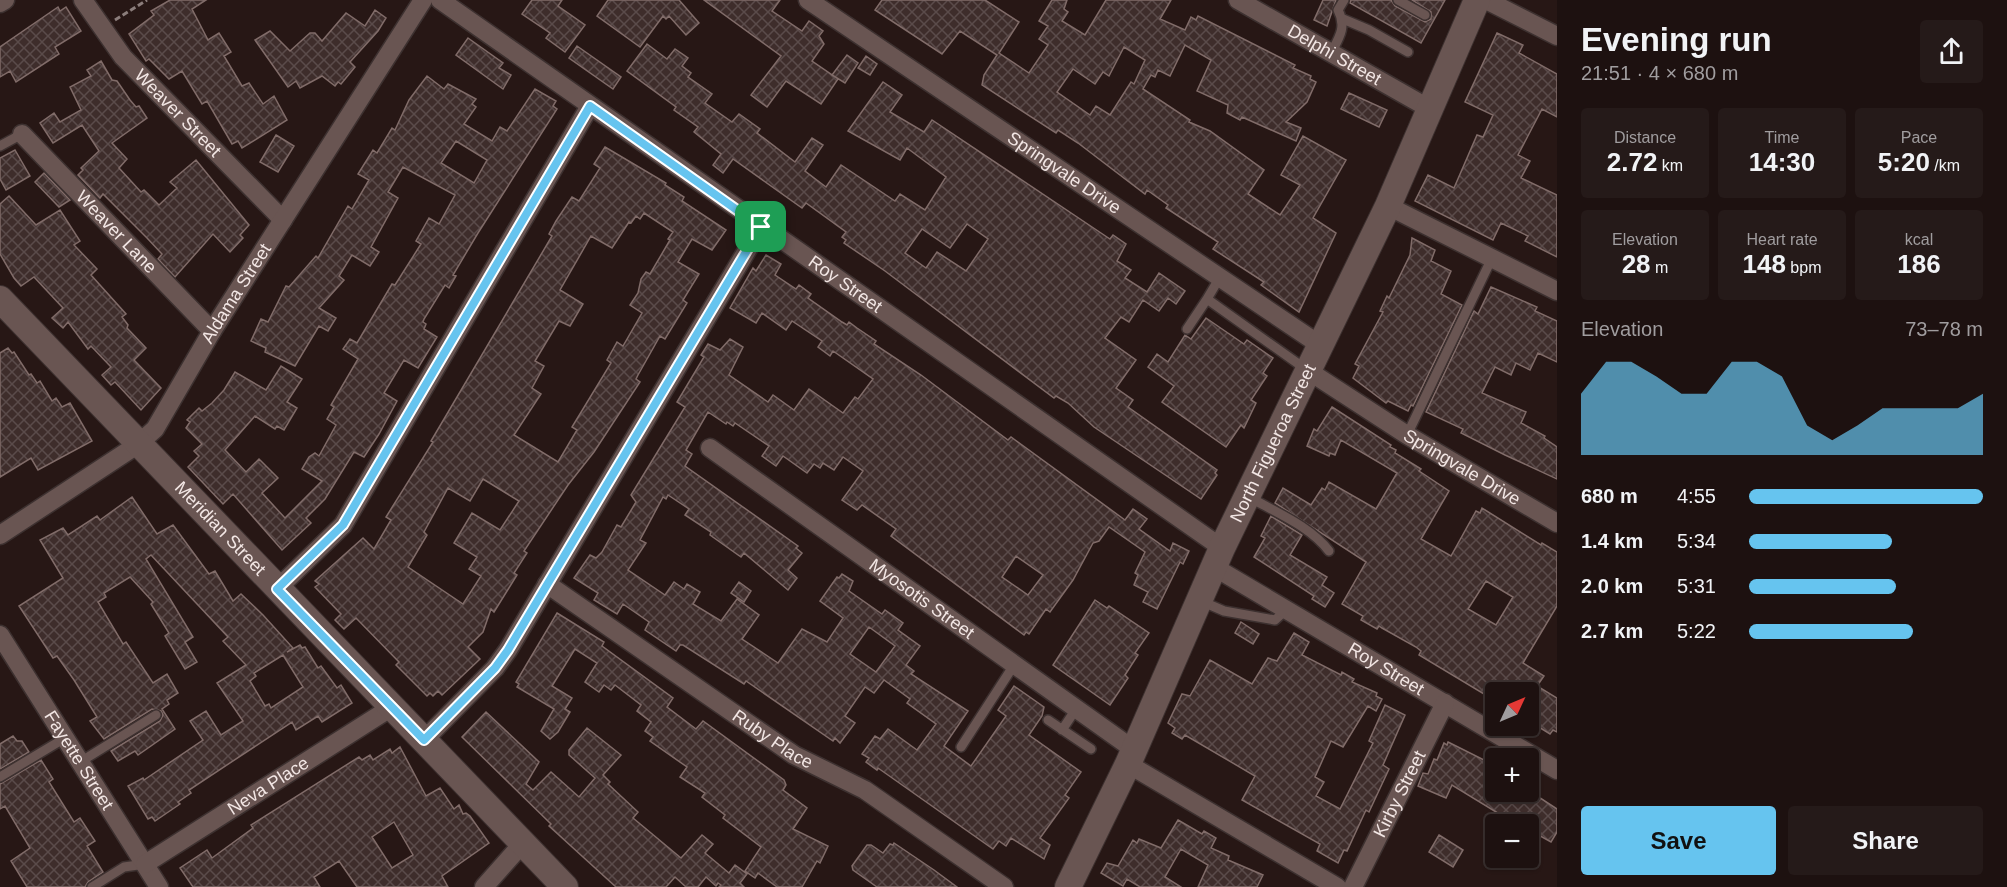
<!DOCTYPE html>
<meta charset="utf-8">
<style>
:root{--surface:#1d1110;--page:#251a19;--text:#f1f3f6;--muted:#a09d9f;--line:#3b3130;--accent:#66c4ef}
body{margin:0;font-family:Helvetica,sans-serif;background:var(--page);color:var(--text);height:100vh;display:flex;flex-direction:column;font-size:22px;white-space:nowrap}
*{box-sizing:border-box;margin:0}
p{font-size:20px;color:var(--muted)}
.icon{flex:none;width:33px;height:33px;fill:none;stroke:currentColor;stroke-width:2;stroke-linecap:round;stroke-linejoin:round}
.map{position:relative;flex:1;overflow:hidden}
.drawer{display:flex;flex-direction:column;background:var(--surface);width:450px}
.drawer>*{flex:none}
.needle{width:39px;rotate:46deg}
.controls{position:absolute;left:1485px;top:682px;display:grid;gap:12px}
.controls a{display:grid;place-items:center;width:54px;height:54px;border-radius:6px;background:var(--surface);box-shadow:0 2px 4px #0004,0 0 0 2px var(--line);font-size:30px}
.pin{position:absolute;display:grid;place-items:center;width:51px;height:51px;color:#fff;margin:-26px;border-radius:12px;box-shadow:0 3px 9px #0006}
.round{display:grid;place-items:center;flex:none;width:63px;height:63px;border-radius:6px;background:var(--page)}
.summary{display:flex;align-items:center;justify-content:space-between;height:102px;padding:0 24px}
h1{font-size:33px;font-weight:700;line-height:45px}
.stats{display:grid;grid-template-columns:repeat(3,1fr);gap:9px;height:102px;padding:6px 24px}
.stats div{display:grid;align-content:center;border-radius:6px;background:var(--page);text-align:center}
.stats b{font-size:26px;font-weight:700}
.stats small{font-size:16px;font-weight:400}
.stats p{font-size:16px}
.chart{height:168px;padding:12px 24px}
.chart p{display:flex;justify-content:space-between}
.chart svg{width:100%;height:108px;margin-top:6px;fill:var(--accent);opacity:.7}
.primary-button{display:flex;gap:12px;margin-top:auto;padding:12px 24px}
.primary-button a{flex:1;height:69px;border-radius:6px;background:var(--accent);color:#111;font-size:24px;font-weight:700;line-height:69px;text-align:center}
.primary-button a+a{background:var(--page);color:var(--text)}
ul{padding:0 24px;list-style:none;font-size:20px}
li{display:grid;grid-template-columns:96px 72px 1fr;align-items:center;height:45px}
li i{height:15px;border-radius:8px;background:var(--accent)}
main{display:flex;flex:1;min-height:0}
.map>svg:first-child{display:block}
.building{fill:url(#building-cross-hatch);stroke:#816c69;stroke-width:1.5;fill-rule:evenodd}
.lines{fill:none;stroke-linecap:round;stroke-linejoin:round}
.lane-casing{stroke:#3d3130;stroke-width:12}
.street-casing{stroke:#3d3130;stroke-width:21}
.secondary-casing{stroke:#3d3130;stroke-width:28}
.path{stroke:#8b7d7b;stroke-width:3;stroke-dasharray:6 3;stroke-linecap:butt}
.lane{stroke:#695552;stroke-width:9}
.street{stroke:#695552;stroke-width:18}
.secondary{stroke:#695552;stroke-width:26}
.route-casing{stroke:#fff;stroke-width:12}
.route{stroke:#66c4ef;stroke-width:8}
.labels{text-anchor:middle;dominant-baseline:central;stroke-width:5;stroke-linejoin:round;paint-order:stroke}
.street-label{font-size:18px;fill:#f3e7e5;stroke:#0b0504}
</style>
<main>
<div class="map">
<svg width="1557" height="887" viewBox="0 0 1557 887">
<defs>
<pattern id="building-cross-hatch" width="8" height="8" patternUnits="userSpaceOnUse" patternTransform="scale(1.5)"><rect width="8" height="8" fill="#3e2d2b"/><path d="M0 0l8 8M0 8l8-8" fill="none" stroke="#5a4b4a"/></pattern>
</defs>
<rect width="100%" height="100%" fill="#271715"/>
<path class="building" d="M170,0h36l-14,9 16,31 11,-7 12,19 -7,4 18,30 7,-3 14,21 11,-8 13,24 -45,28 -4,-7 -6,3 -25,-43 -5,3 -20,-33 -13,8 -20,-20 -3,2 -17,-27 25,-19 -3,-4z
M532,0h30l-4,6 27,19 -20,27 -19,-14 4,-5 -28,-19z
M608,0h71l20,23 -13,12 -17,-19 -3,3 -3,-3 -23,31 -43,-31z
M704,0h76l-8,11 30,20 7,-10 14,10 -4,5 5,8 -12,17 26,18 -17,25 -35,-23 -19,26 -16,-12 30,-39z
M882,0h103l34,22 -20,31 30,20 19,-28 -9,-6 9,-13 -9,-5 13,-21h15l-3,9 4,3 -6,9 23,14 21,-35h65l-11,19 25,11 6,-13 5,3 2,-4 97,49 -2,3 18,8 -1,3 6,3 -9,20 -21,20 15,6 -5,13 -54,-24 -2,3 -13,-7 1,-8 -31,-14 14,-31 -26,-15 -15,31 -12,-6 -3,7 -4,-2 -8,14 47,31 -1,2 21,9 54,39 -16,24 32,21 20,-30 -19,-10 22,-39 43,24 -33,58 23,15 -37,79 -38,-27 3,-3 -51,-33 5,-7 -52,-34 2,-3 -21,-15 -2,4 -67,-51 -20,-13 -2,3 -74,-48 2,-10 13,-20 -37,-24 -18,23 -67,-44zM1124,47l21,13 -11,24 -3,-2 -21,33 -14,-9 -6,9 -33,-23 16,-23 22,15 8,-12 6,4z
M1323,0h13l-9,26 -13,-6z
M1351,0h40l4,6 30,16 6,-3v-7l-19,-12h33l-24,43 -71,-40z
M58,7l2,4 6,-4 15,24 -26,16 4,7 -43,28 -6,-11 -10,6v-30z
M375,10l11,8 -8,13 -28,31 5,5 -14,17 -3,-2 -3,4 -13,-10 -22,12 -4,-7 -8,6 -33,-47 15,-9 20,20 20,-18h5l7,8 24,-28 19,13z
M1497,33l26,12 -4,8 38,21v43l-15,-8 -24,46 12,6 -9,17 36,17v62l-32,-16 3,-5 -27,-13 -8,17 -78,-39 13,-26 26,13 23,-53 6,2 10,-22 -28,-13z
M468,38l35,25 -4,5 12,7 -8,14 -47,-34z
M647,44l20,15 8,-10 13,9 -6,8 9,7 -3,4 24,17 -7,9 27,19 7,-8 21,15 -3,4 38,29 17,-24 11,7 -18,26 21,16 15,-22 54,36 5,-7 25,16 21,-33 -39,-29 -7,12 -52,-29 35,-49 19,13 -12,17 34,20 8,-12 172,115 6,4 3,-4 13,9 -9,17 14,9 -6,8 22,14 12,-19 26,18 -9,13 -8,-6 -9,13 -16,-11 -14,22 -8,-5 -16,21 31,22 -20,28 17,12 -5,7 89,63 -2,3 2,2 -16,24 -107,-72 -26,-24 -12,-7 -2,2 -169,-127 -41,-28 2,-3 -4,-3 4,-5 -40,-29 -4,5 -69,-49 -10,14 -10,-8 8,-11 -27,-22 4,-5 -24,-17 2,-3 -49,-36zM967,224l21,15 -22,32 -29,-19 -11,16 -21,-15 17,-24 28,19z
M577,46l44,31 -8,12 -44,-31z
M847,55l11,8 -13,20 -13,-8z
M866,56l11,8 -7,11 -12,-7z
M101,61l11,19 5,1 13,19 6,7 3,-1 8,12 -35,25 15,16 -8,9 22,24 3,-2 15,15 18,-17 -7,-6 26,-22 53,65 -9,10 3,3 -13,14 -17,-18 -38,43 -17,-18 4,-5 -15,-16 -44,-44 -3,4 -22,-23 5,-5 -2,-2 18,-17 -17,-26 -29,18 -13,-20 14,-10 6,9 21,-12 -11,-23 21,-11 -4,-6z
M427,76l17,13 4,-5 28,15 -4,5 4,3 -12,17 28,17 8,-14 7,4 28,-42 21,12 -3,5 4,3 -79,124 -25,42 3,1 -7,12 -4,-3 -21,34 -1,3 3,2 -2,5 13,8 -19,31 -14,-8 -20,33 13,8 -18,33 -15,23 -10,-5 -29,47 -19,19 5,5 -29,27 -49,-56 -10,10 -35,-37 11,-11 -5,-5 8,-7 -16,-16 4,-6 -3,-2 12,-12 3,3 10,-8 12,-13 11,-18 31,18 15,-24 21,13 -15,23 10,6 -13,22 -7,-4 -2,3 -20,-13 -30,34 21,22 13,-13 19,19 -16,15 23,25 37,-37 -20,-12 7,-12 6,-4 4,3 17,-31 -9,-6 7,-12 -3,-2 27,-46 -15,-10 7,-10 7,4 35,-59 3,1 26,-41 -5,-3 13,-23 10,6 16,-29 -52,-28 -15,25 10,6 -27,49 8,5 -9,14 -18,-11 -13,21 5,4 -25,28 17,10 -8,13 -9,-5 -24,40 -30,-14 1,-4 -15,-7 10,-22 7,3 18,-36 3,1 27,-31 2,2 30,-52 4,3 17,-29 -11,-6 15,-24 4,3 15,-25 3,2 14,-30zM456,141l31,19 -13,23 -33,-20z
M1349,93l38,17 -8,17 -38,-18z
M276,135l18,11 -16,26 -18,-10z
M605,147l61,36 -1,2 19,12 -2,4 44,29 -14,20 -20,-11 -14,23 21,12 -16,26 4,3 -22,36 -5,-3 -22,39 -2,4 4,3 -46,70 -26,33 -44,66 3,2 -13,20 3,2 -23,37 -3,-3 -8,23 -15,15 12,12 -38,36 -4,-4 -5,5 -3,-3 -3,3 -31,-31 3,-3 -43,-44 -12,11 -9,-9 6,-6 -26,-27 4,-3 -4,-3 48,-43 11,11 17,-29 -5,-3 47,-75 -2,-1 121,-205 -3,-2 7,-13 16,-24 7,4 21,-33 -6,-4zM644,213l29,19 -5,7 2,1 -20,34 -4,-2 -5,7 -3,14 -8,12 12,8 -19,33 -6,-4 -10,18 4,3 -39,64 5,3 -19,32 -44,-27 27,-41 -9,-6 12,-22 -9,-5 24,-40 11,5 13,-22 -23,-14 31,-54 21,12 17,-26 2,1 5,-7 4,3zM483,479l36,22 -19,29 -28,-17 -18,30 23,14 -8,12 12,7 -18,28 -55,-37 19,-32 -3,-3 24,-44 22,13z
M15,150l15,26 -24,14 -6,-11v-21z
M44,173l26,27 -11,7 -24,-25z
M9,196l27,29 24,-15 20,31 -6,4 23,24 -6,6 35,39 -4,3 6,8 -1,3 19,20 -12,12 27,28 -20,22 -26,-28 -4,3 -9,-10 9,-8 -20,-21 -3,3 -20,-27 -5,6 -11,-10 11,-10 -29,-31 -13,9 -7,-8 -14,-24v-50z
M1412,238l23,12 -4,11 20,10 -10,23 21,11 -49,101 -2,-1 -3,6 -20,-10 -2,2 -33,-25 6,-12 -4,-2 28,-52 -3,-1 7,-15 2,2 21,-43z
M766,255l15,9 -6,11 21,14 3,-4 12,9 -3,4 34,24 5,3 2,-3 8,6 19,13 -2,3 47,31 87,65 3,-3 114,83 8,-11 14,10 -8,10 31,22 3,-8 16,8 -6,13 -3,-2 -23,47 -14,-7 5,-10 -14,-7 4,-10 -3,-2 10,-21 -36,-25 -10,14 -6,2 -20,37 -23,32 -4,-3 -17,25 -3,-2 -2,3 -133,-99 5,-7 -34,-24 -5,5 -15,-10 21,-29 -20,-14 -9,13 -11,-7 -3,5 -6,-4 -7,9 -24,-17 -7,10 -14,-10 7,-10 -34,-23 -2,3 -6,-4 -1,2 -18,-12 -22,38 6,4 -7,12 113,80 -2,2 6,5 -14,17 9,8 -9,12 -44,-37 -3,4 -31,-22 1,-3 -26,-17 4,-6 -21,-14 -2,4 -3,-2 -23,43 6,3 -18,27 37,25 9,-13 10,7 3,-5 13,8 -7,12 28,17 16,-22 22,16 -17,24 36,24 24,-34 25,13 16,-24 -23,-17 17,-24 2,1 3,-4 11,7 -4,10 33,23 3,-4 18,13 -5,7 22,16 -14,19 8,6 -3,3 57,37 -24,35 27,20 35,-50 -8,-6 16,-24 30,21 -2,9 -13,19 52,37 -16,23 4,3 -29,40 10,7 -6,14 -33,-21 -5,8 -7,-5 -6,8 -115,-81 -1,2 -11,-8 3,-4 -7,-4 13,-18 5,3 8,-10 29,21 19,-26 -29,-21 3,-4 -26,-19 -10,13 -9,-6 -20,29 10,7 -15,20 -5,-5 -2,3 -87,-60 -2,3 -61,-39h-3l-4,6 -31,-21 4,-8 -26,-18 -6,10 -23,-14 4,-7 -24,-15 16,-23 6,3 6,-6 15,-27 4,2 15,-25 -5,-7 54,-88 -8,-5 27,-45 -3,-2 7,-11 12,6 10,-11 13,8 -14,28 39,27 5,-7 21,15 15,-21 34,24 12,-16 3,2 15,-20 -40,-28 -3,5 -12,-9 4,-6 -30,-20 -6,9 -24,-17 -6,10 -26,-15 23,-40 3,3zM1016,556l27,19 -15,20 -26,-18zM869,627l26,19 -19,26 -26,-18z
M1491,287l46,20 -2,4 22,10v41l-19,-9 -8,17 -14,-7 -5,12 -16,-8 -13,26 44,19 -5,11 24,13 -1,2 13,9v32l-52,-24 -44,-22 2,-4 -37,-17 48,-101 4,3z
M1206,318l38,26 3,-4 26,18 -10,15 4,3 -16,24 5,3 -12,25 -3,-3 -15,22 -64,-45 12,-16 -26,-19 9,-13 11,8 17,-27 6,4z
M8,348l4,5 2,-1 15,23 2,-1 6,9 3,-2 12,20 4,-3 6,9 8,-4 22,38 -54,29 -7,-12 -31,19v-124z
M1332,407l59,38 -1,2 6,3 -1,3 26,16 -2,2 30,20 -28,48 30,17 25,-45 4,2 2,-5 59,37 1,-2 15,9v54l-34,57 21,13 -7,10 20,12v34l-4,-2 -3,4 -21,-13 3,-4 -4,-2v-22h-38l-3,-3 -3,4 -65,-39 2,-4 -5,-4 -34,-19 -3,-2 -2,3 -16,-9 2,-4 -21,-12 24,-42 -91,-59 8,-15 28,17 11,-17 3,2 4,-8 47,27 21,-36 -56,-33 -6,15 -5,-2 -1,3 -22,-10 7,-17 3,2zM1486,581l27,16 -17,28 -28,-16z
M132,497l25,37 16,-9 36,49 6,-3 18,30 8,-7 22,21 30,33 -6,4 13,-7 2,3 3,-1 13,21 3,-2 16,22 4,-3 11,18 -30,19 -4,-6 -22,14 -4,-8 -103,68 2,3 -13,9 2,2 -25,17 -3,-4 -4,2 -20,-33 15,-8 1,2 59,-40 -13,-19 16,-10 15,24 22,-14 -26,-38 29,-18 -23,-24 5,-4 -77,-82 -5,4 47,78 -8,5 12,20 -12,7 -20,-33 4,-3 -18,-29 2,-2 -23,-25 -26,16 2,4 -8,5 25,42 3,-2 27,41 14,-9 11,19 -11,7 2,4 -7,5 13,20 -37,26 -3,-4 -17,10 -7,-10 49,-30 3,-6 -2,-4 -9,-2 -48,30 -14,-18 7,-4 -23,-37 -17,-24 -4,2 -34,-52 44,-28 -23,-38 23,-12 5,7 29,-19 3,4zM283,655l20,32 -32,21 -2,-4 -4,2 -15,-25 6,-5 -2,-3z
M1271,516l31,19 -12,20 37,22 -5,8 12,8 -9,14 -13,-8 2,-3 -60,-39 11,-19 -4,-2z
M739,582l12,9 -7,11 -13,-9z
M1095,600l12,8 2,-2 40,27 -14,20 3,2 -13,20 3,3 -18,27 -57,-40z
M557,613l47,29 -2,4 71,52 -6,9 29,22 7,-8 81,59 2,5 -3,5 24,18 -14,21 35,17 -8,17 -3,-2 -15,26h-25l-19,-14 -3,5 -10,-7 16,-24 -38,-29 2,-3 -23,-18 3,-4 -25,-16 7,-10 -37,-26 3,-4 -8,-6 6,-9 -14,-11 4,-6 -26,-20 -4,5 -7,-5 -5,7 -14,-10 12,-19 -22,-14 -23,37 20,12 -7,11 5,3 -12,20 -8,7 -9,-8 13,-22 -37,-22 2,-3 -3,-2z
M1241,622l18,12 -6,10 -18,-11z
M1294,633l15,9 -7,13 39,20 1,-3 12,7 -2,3 25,11 -1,3 6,3 -6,12 -8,-5 -25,41 -12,-6 -16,36 9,5 -8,14 24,13 33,-66 -4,-2 16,-36 20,10 -22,50 6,4 -20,43 -3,-2 -19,41 -3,-1 -6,13 -21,-12 3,-7 -78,-44 13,-24 -70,-41 -3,4 -10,-6 3,-5 -7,-5 14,-29 8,2 20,-36 42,24 16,-26 9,3z
M486,712l53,50 -13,22 7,6 18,-18 28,25 16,-19 -26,-23v-5l18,-22 34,27 -18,20 7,7 -2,2 30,28 -5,6 48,40 21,-23 11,9 -8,9 24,20 6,-8 12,9 -7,9 4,4h-25l2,-2 -3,-2 -2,3 -10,-9 -8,10h-12l-11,-10 -9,10h-50l-67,-61 2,-2 -89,-87z
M13,736l4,5h5l7,11 -29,17v-25z
M1448,742l48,24v26h42l-1,4 20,13v23l-6,10 -18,-10 5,-7h-36l4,-7 -54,-33 -6,13 -28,-12 5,-13 5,1 6,-15 3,1 7,-17 3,2z
M400,747l26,49 14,-8 14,21 5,-4 4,9 3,-1 4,3 19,27 -47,33 6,11h-91l-18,-26 -25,16 6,10h-127l-13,-19 27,-18 5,8 41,-30 -2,-3 108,-68 3,3 8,-5 3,5 17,-11 2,4zM394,822l19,33 -21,13 -20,-31z
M41,760l12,19 -4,3 25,40 6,-4 15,23 -8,5 16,26 -15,10 -3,5h-58l-16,-26 19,-13 -25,-42 -5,3v-25z
M1178,820l24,14 2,-3 12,7 -5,10 18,8 -1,4 35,15 -6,12h-59l10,-22 -27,-16 -16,28 16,10h-41l-13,-8 -4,7 -22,-13 6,-10 11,3 15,-26 4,3 2,-4 22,9z
M1439,835l24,15 -10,17 -24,-15z
M894,843l40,27 23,17h-80l-24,-17 -1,-4 15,-21h4l12,8 7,-9 3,1z"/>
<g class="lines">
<defs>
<path id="lane" d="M1398,0l27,15
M1343,19l26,11 39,22
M1331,53c8,-15 16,-26 7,-43l6,-10
M0,146l22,-12
M1207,299l13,-22
M1187,329l20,-30 100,71
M1407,435l85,-177
M1249,497c26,15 61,29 80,54
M1201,601l23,10 51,9 12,-11
M1048,720l43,29
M1062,730l14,-21
M961,747l53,-82
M80,762l76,-47
M0,777l65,-39
M92,887l32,-20 21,-3"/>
<g id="street">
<path id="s1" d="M83,0l40,57 160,163"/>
<path id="s2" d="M440,0l782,548"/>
<path id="s3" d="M808,0l512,345"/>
<path id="s4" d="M1238,0l192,109"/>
<path d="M1486,0l71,36"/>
<path d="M0,3l5,-3"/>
<path id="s5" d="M22,134l190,197"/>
<path d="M1388,206l169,85"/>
<path id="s6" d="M1307,370l100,65 150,88"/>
<path id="s7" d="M710,448l423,301"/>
<path id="s8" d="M0,535l137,-90 18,-16 57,-98 211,-331"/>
<path id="s9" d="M1214,567l343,203"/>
<path id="s10" d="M547,584l247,171 71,35 139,97"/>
<path d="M277,589l66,-64 247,-419"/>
<path id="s11" d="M0,635l159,252"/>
<path d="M424,740l71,-72 13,-18 253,-423"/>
<path d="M1128,764l209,123"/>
<path id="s12" d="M145,864l247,-157"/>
<path d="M484,887l39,-44"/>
<path id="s13" d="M1353,887l92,-184"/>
</g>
<g id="secondary">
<path id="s14" d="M0,299l565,588"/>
<path id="s15" d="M1068,887l60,-123 94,-216 166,-342 89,-206"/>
</g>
</defs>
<use href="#lane" class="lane-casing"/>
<use href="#street" class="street-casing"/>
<use href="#secondary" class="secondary-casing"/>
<path class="path" d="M115,20l32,-20"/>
<use href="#lane" class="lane"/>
<use href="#street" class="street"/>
<use href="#secondary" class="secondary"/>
</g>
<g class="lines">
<defs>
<path id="route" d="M590,106l171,121 -253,423 -13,18 -71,72 -147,-151 66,-64z"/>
</defs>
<use href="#route" class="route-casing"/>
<use href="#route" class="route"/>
</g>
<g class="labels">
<g class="street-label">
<text stroke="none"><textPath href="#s4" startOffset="111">Delphi Street</textPath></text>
<text stroke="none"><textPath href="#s1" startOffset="148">Weaver Street</textPath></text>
<text stroke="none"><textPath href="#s3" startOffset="309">Springvale Drive</textPath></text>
<text stroke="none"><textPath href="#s5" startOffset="136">Weaver Lane</textPath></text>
<text stroke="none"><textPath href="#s2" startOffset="495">Roy Street</textPath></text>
<text stroke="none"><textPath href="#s8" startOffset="346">Aldama Street</textPath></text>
<text stroke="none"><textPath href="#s15" startOffset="489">North Figueroa Street</textPath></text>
<text stroke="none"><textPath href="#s6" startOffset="183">Springvale Drive</textPath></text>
<text stroke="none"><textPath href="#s14" startOffset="318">Meridian Street</textPath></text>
<text stroke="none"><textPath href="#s7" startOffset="260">Myosotis Street</textPath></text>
<text stroke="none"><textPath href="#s9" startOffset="200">Roy Street</textPath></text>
<text stroke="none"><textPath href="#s10" startOffset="274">Ruby Place</textPath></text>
<text stroke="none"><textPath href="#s11" startOffset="148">Fayette Street</textPath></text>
<text stroke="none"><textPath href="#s12" startOffset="146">Neva Place</textPath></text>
<text stroke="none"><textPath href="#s13" startOffset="104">Kirby Street</textPath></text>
</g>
</g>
</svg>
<div class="controls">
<a><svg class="needle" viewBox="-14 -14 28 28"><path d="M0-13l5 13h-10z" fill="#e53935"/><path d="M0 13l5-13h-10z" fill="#a09d9f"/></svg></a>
<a>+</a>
<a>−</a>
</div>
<div class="pin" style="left:761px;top:227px;background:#1e9e55"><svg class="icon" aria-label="arrive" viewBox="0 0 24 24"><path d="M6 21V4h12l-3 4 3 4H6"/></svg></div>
</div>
<section class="drawer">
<div class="summary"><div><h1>Evening run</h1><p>21:51 · 4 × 680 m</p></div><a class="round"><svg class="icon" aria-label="share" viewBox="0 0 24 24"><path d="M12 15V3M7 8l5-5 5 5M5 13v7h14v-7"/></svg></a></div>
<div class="stats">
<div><p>Distance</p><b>2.72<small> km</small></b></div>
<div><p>Time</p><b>14:30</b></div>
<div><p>Pace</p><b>5:20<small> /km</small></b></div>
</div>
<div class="stats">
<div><p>Elevation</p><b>28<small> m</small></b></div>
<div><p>Heart rate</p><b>148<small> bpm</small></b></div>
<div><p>kcal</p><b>186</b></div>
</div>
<div class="chart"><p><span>Elevation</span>73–78 m</p>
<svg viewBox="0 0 160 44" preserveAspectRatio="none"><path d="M0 44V19L10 6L20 6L30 12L40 19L50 19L60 6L70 6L80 12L90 32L100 38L110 32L120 25L130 25L140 25L150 25L160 19V44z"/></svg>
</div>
<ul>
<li><b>680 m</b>4:55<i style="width:100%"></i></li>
<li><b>1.4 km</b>5:34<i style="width:61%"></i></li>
<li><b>2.0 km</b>5:31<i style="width:63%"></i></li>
<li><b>2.7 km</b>5:22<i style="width:70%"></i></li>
</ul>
<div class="primary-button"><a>Save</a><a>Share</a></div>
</section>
</main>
